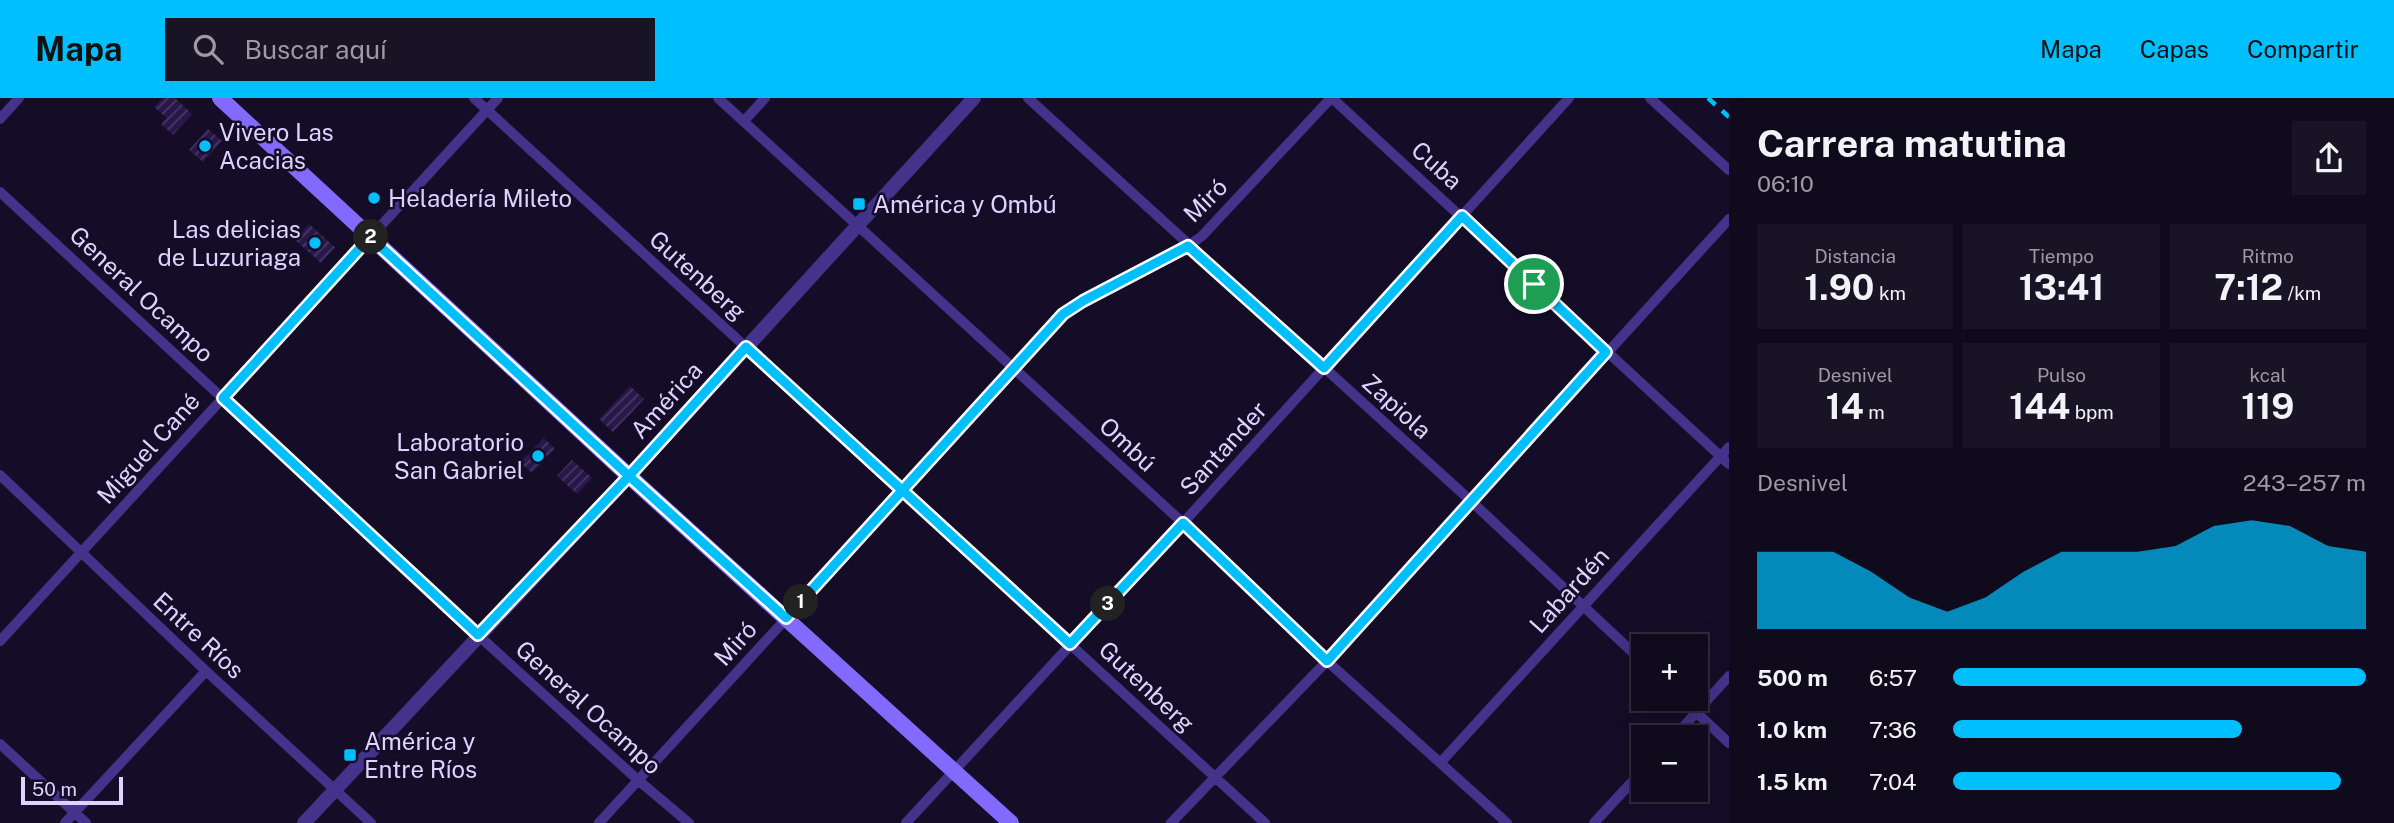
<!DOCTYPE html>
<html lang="es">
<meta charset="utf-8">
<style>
:root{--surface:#100a1d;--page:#191326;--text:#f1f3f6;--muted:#9c9aa4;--line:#302b3b;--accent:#00bffe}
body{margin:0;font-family:"Public Sans",sans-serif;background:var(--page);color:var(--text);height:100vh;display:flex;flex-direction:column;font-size:26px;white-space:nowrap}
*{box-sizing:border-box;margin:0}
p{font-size:23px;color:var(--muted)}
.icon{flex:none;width:38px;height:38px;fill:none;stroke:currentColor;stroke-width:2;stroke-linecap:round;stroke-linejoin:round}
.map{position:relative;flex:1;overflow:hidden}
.panel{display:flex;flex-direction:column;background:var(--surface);width:665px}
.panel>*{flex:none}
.fabs{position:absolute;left:1631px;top:536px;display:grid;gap:14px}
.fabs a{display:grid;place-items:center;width:77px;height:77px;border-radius:0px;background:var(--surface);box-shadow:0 4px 18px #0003,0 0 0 2px var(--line);font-size:35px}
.scale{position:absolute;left:21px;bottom:18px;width:102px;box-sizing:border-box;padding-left:7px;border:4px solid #ded3ff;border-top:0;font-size:19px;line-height:24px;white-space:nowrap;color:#ded3ff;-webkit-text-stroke:5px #150d27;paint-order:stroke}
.pin{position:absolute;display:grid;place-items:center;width:60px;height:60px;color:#fff;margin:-30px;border:4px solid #fff;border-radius:50%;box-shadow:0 2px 7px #0007}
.km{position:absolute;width:35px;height:35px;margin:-18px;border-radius:50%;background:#222;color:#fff;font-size:19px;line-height:35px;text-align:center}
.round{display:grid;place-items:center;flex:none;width:74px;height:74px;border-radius:0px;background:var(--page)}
.head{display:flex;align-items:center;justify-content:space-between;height:119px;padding:0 28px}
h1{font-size:38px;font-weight:700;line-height:52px}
.stats{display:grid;grid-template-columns:repeat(3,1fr);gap:10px;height:119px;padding:7px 28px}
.stats div{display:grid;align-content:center;border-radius:0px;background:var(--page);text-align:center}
.stats b{font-size:35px;font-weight:700}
.stats small{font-size:19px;font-weight:400}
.stats p{font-size:19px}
.chart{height:196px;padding:14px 28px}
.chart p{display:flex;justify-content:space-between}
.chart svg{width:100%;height:126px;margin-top:7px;fill:var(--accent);opacity:.7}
ul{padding:0 28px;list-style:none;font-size:23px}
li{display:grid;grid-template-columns:112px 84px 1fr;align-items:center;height:52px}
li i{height:18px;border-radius:9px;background:var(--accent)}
header{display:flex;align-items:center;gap:42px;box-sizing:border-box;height:98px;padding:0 35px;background:var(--accent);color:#111}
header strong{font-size:33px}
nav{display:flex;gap:38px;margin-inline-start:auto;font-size:24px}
.search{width:490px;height:63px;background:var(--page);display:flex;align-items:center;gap:18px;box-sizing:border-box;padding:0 24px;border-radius:0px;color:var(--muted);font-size:26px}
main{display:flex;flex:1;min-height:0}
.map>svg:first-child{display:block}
.building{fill:url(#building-hatch)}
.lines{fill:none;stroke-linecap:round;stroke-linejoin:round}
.minor{stroke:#43338a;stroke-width:10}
.tertiary{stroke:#43338a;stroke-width:14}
.secondary{stroke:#836aff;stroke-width:16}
.rail{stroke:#00bffe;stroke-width:4.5;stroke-dasharray:10 9;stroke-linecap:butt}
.route-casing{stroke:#fff;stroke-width:14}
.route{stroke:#00bffe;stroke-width:9}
.poi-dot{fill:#00bffe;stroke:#150d27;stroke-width:2.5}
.labels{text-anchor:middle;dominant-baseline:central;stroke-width:5;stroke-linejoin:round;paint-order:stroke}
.poi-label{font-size:24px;fill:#ded3ff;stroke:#150d27;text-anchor:start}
.street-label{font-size:24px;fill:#ded3ff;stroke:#150d27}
</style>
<header>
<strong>Mapa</strong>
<div class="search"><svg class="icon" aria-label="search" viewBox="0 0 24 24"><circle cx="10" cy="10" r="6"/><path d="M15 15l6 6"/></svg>Buscar aquí</div>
<nav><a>Mapa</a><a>Capas</a><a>Compartir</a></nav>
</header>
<main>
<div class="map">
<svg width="1729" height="725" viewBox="0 0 1729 725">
<defs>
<pattern id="building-hatch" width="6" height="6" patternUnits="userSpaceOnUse" patternTransform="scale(1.75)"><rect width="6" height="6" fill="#29174a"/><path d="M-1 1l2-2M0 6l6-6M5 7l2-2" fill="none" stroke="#483865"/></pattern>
</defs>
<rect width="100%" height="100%" fill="#150d27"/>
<path class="building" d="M163,0h12l17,16 -19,21 -12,-11 6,-6 -13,-11z
M208,31l14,12 -19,21 -14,-12z
M309,126l26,23 -14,16 -26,-23z
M630,288l14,13 -31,33 -14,-13z
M544,340l11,11 -23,24 -12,-11z
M572,362l20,18 -15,16 -20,-18z"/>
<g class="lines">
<path class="minor" d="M474,0l791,725
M718,0l465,425 144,138 180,162
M1028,0l444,404 171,160
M1332,0l397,366
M1650,0l79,72
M0,21l19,-21
M744,23l21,-23
M0,94l478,443 160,145 51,43
M0,377l206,196 165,152
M0,543l498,-543
M1681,600l48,45
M1674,639l55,-61
M0,646l86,79
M1441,664l288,-315
M65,725l141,-152
M599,725l465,-508 19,-14 105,-55 14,-10 129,-138
M906,725l277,-300 386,-425
M1171,725l156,-162 402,-442
M1594,725l49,-53"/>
<path class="tertiary" d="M304,725l325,-347 345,-378"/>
<path class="secondary" d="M220,0l409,378 382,347"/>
<path class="rail" d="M1708,0l21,19"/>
</g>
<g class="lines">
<defs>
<path id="route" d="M1534,186l-72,-68 -138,152 -136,-122 -105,55 -20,13 -277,304 -157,-142 -151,159 -255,-237 147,-161 259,239 117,-129 324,297 113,-121 144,138 279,-309 -72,-68"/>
</defs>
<use href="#route" class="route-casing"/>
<use href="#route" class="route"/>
</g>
<g class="poi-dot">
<circle cx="205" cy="48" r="7"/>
<circle cx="374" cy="100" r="7"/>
<rect x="852" y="99" width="14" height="14" rx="3.5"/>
<circle cx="315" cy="145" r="7"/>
<circle cx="538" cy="358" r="7"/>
<rect x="343" y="650" width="14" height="14" rx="3.5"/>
</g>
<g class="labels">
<g class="poi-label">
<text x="219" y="34">Vivero Las<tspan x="219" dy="28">Acacias</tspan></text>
<text x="388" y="100">Heladería Mileto</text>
<text x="873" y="106">América y Ombú</text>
<text x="301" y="131" text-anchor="end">Las delicias<tspan x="301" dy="28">de Luzuriaga</tspan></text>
<text x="524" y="344" text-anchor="end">Laboratorio<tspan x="524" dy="28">San Gabriel</tspan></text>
<text x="364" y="643">América y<tspan x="364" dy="28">Entre Ríos</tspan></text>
</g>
<g class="street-label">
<text transform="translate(1437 67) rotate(42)">Cuba</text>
<text transform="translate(1205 102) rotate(-45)">Miró</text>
<text transform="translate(698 177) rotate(42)">Gutenberg</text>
<text transform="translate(142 196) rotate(43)">General Ocampo</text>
<text transform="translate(666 302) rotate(-48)">América</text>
<text transform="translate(1397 308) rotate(42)">Zapiola</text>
<text transform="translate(1128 346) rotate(43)">Ombú</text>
<text transform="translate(148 350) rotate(-48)">Miguel Cané</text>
<text transform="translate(1223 350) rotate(-48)">Santander</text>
<text transform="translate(1569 492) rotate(-48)">Labardén</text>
<text transform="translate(199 537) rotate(43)">Entre Ríos</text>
<text transform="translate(735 545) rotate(-48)">Miró</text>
<text transform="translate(1147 588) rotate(43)">Gutenberg</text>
<text transform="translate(589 609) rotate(42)">General Ocampo</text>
</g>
</g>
</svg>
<div class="fabs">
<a>+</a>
<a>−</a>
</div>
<div class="scale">50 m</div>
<div class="pin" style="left:1534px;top:186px;background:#1e9e55"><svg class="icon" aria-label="arrive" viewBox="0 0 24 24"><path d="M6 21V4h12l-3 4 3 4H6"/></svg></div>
<b class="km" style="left:801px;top:504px">1</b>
<b class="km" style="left:371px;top:139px">2</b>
<b class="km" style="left:1108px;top:506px">3</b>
</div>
<section class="panel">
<div class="head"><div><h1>Carrera matutina</h1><p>06:10</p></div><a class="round"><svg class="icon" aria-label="share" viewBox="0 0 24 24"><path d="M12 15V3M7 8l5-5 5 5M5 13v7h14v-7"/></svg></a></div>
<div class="stats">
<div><p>Distancia</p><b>1.90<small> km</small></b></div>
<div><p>Tiempo</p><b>13:41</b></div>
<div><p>Ritmo</p><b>7:12<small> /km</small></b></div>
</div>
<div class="stats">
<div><p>Desnivel</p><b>14<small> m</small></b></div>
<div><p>Pulso</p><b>144<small> bpm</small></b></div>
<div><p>kcal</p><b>119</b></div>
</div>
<div class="chart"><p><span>Desnivel</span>243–257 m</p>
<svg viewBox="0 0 160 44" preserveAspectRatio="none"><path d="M0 44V17L10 17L20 17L30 24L40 33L50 38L60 33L70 24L80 17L90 17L100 17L110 15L120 8L130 6L140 8L150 15L160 17V44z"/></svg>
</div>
<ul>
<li><b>500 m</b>6:57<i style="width:100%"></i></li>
<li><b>1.0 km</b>7:36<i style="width:70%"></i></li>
<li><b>1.5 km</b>7:04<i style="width:94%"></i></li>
</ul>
</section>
</main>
